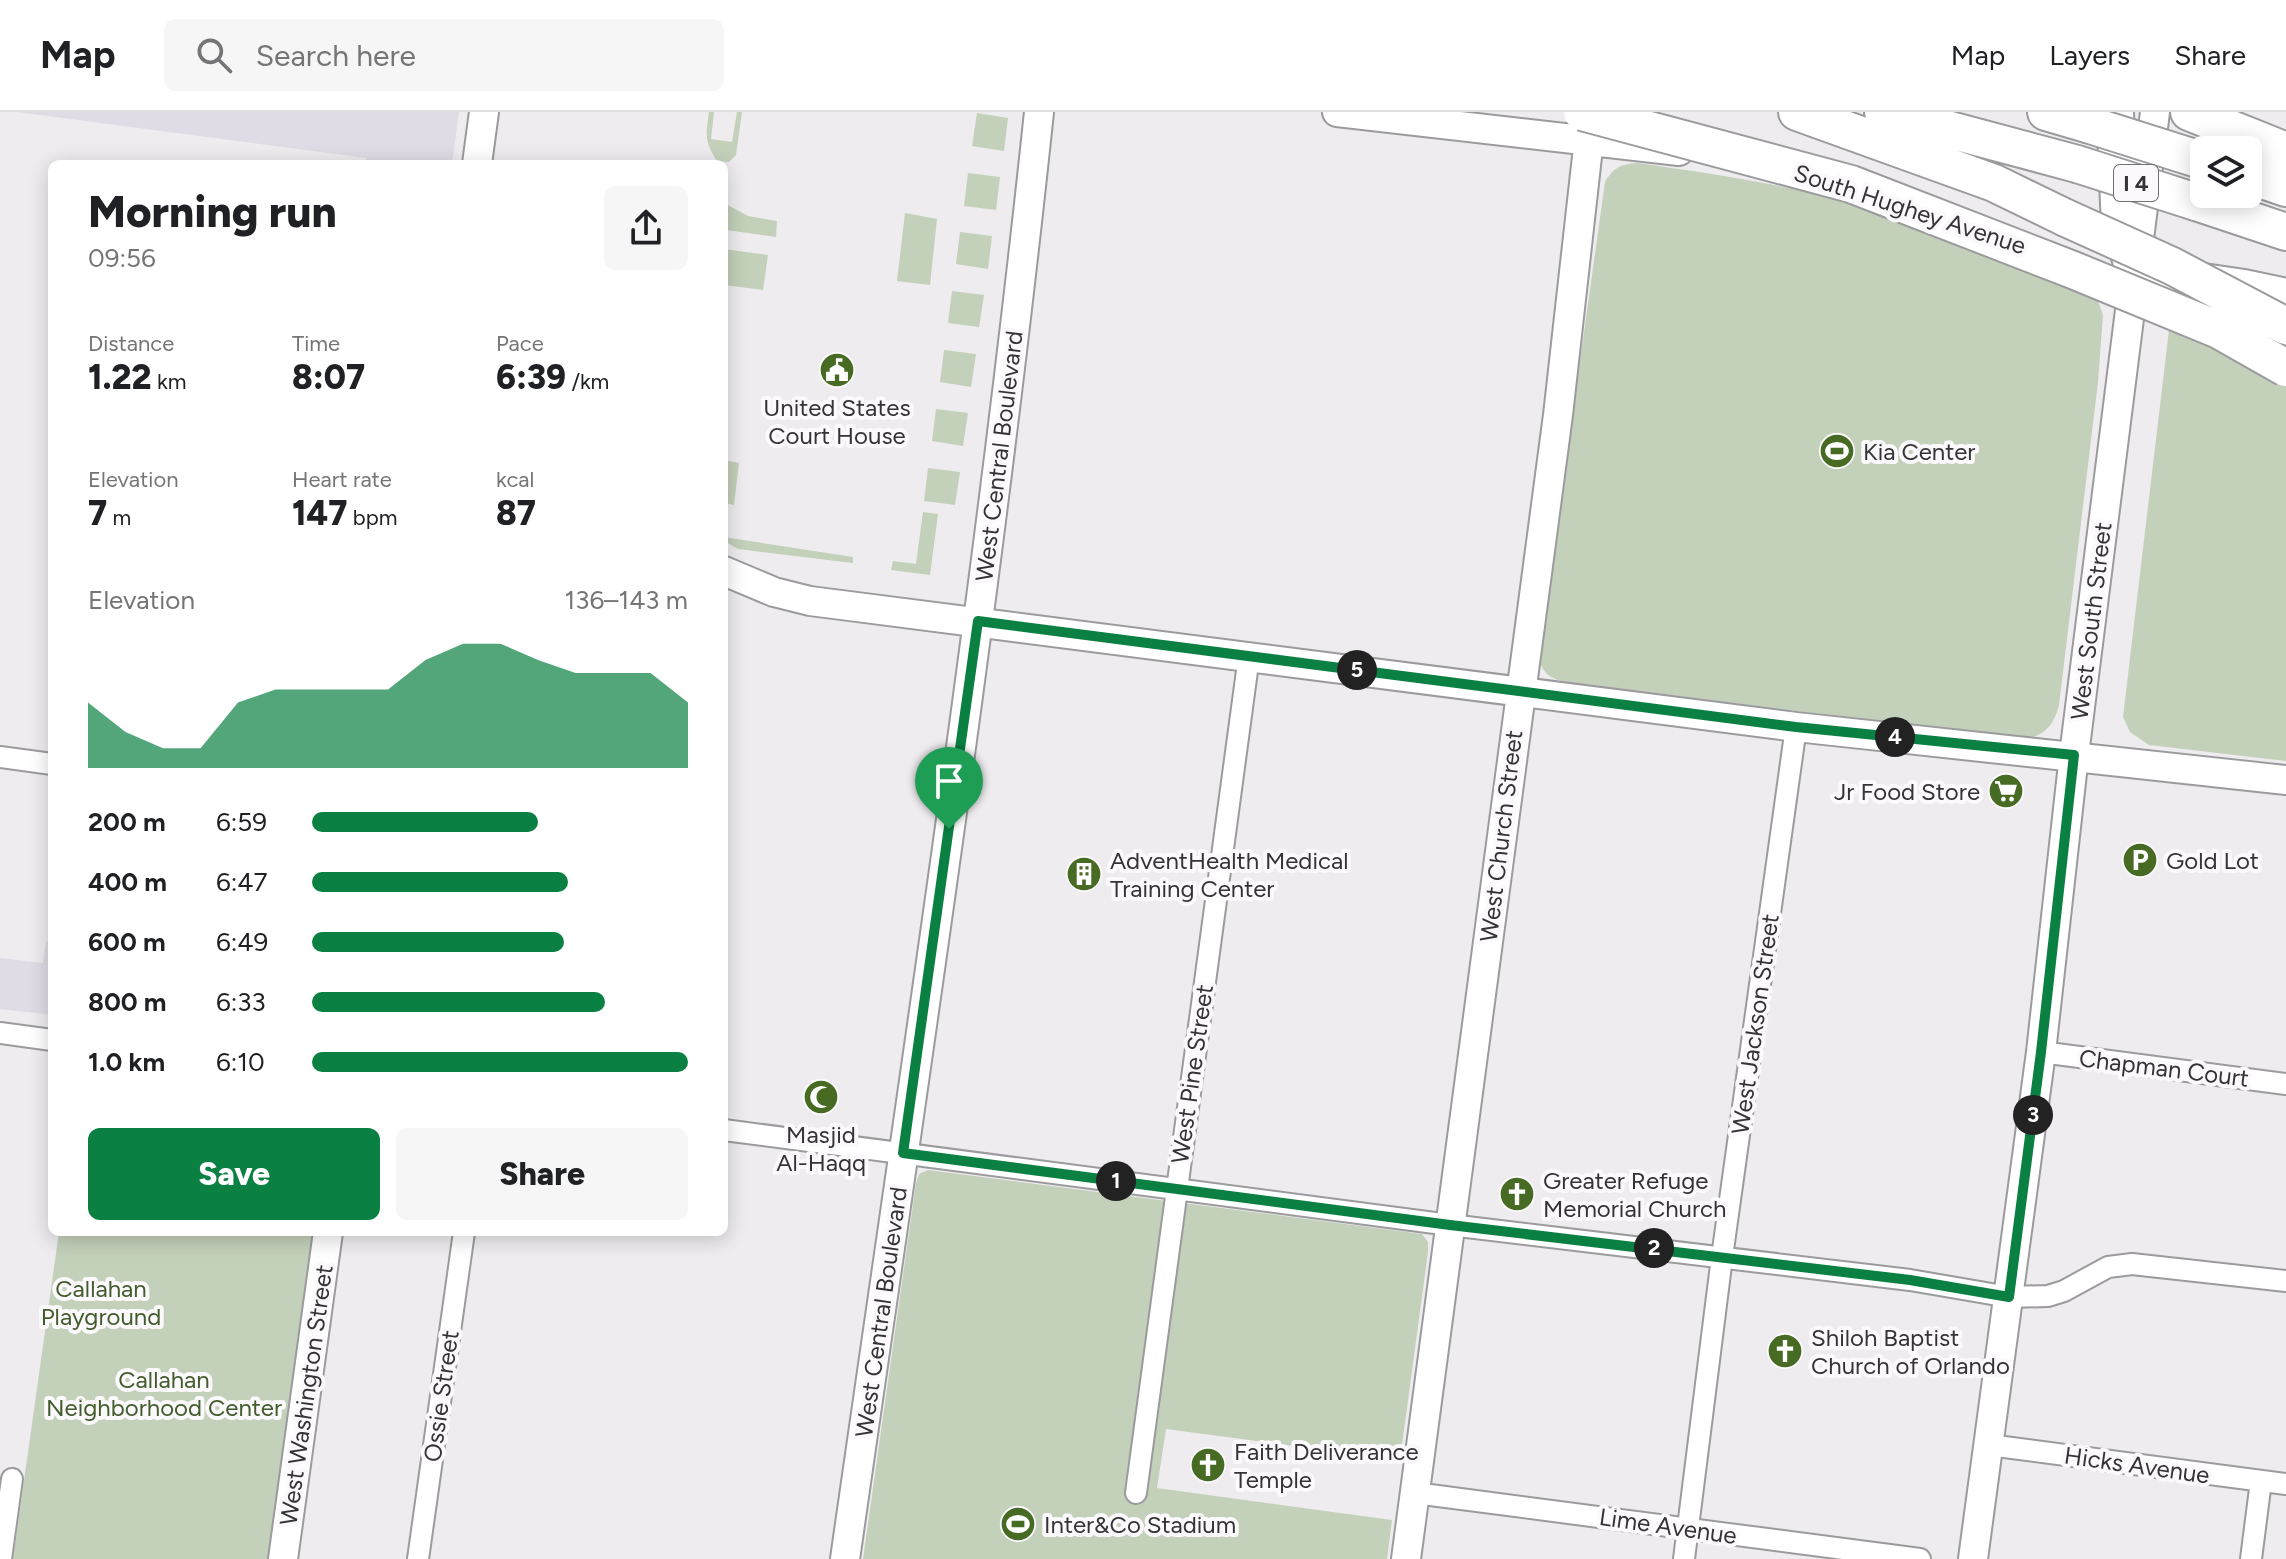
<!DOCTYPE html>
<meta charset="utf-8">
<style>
:root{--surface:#fff;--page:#f6f6f6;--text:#202124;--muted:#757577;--line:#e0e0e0;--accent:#0b8043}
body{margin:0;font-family:Figtree,sans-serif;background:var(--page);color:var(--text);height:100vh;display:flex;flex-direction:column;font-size:30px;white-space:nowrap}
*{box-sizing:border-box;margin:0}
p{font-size:26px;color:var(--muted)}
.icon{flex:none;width:44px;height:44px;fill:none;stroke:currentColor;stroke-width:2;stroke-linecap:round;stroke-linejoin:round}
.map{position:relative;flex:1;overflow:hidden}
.details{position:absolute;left:48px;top:48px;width:680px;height:1076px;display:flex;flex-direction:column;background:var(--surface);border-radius:12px;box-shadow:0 4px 20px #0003}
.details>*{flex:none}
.fabs{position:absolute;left:2190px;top:24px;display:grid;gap:16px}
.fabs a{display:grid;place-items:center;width:72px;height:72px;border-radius:12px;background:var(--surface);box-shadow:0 4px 20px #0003;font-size:40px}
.pin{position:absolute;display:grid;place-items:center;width:68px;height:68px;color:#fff;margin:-82px -34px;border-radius:50% 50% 50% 0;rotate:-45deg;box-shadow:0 0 8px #0007}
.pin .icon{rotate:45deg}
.km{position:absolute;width:40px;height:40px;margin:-20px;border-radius:50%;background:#222;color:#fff;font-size:22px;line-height:40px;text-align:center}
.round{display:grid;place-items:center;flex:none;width:84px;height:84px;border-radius:12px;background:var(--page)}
.summary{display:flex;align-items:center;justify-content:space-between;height:136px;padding:0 40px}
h1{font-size:44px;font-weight:800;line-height:60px}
.stats{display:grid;grid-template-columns:repeat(3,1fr);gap:12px;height:136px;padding:8px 40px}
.stats div{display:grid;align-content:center}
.stats b{font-size:34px;font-weight:800}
.stats small{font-size:22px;font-weight:400}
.stats p{font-size:22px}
.chart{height:224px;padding:16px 40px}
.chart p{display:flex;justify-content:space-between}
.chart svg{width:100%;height:144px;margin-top:8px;fill:var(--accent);opacity:.7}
.cta{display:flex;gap:16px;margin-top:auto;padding:16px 40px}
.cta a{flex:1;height:92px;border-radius:12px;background:var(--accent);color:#fff;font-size:32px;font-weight:800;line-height:92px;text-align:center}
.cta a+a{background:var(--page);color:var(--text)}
ul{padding:0 40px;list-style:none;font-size:26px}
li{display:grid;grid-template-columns:128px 96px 1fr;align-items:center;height:60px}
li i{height:20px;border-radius:10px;background:var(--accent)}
header{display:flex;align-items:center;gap:48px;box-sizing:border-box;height:112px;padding:0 40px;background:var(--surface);border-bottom:2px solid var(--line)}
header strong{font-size:38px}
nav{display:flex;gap:44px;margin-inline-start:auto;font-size:28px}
.search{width:560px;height:72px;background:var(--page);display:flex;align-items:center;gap:20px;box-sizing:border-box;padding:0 28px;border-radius:12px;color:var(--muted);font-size:30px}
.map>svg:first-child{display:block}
.built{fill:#e0dce5}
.green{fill:#c3d0ba}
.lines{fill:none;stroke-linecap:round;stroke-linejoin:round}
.street-casing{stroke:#9b9a9d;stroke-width:24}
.secondary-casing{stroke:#9b9a9d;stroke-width:32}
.highway-casing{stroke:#9b9a9d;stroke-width:40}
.street{stroke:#fff;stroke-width:20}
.secondary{stroke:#fff;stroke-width:28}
.highway{stroke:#fff;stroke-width:36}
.highway-bridge-casing{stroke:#9b9a9d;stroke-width:40;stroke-linecap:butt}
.highway-bridge{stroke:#fff;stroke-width:36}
.route-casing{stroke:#fff;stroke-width:16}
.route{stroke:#0b8043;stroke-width:10}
.labels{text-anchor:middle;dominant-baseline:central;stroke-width:8;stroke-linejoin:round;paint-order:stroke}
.shield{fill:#fbf9fc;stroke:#706f71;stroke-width:2}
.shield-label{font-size:22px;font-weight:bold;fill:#353435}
.street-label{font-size:24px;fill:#353435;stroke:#fbf9fc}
.poi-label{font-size:24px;fill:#353435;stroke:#fbf9fc;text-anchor:start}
.park-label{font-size:24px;fill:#425c2c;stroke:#fbf9fc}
</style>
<header>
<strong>Map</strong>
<div class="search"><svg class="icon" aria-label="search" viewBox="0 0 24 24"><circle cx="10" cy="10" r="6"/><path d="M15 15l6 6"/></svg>Search here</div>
<nav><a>Map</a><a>Layers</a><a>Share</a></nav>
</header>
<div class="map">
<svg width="2286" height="1447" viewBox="0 0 2286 1447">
<rect width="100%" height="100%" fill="#eeecef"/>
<path class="built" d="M17,0h442l-7,52h-86v-6z
M46,829l6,1v73l-52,-6v-51l43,5z"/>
<path class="green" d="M709,0h5l-3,27 21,3 5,-30h5l-6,43 -7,7 -12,-1c-13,-20 -11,-26 -8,-49z
M977,1l31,5 -4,33 -32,-5z
M1637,51c71,10 140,20 209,39 86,24 169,63 251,96l6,17 -5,67 -39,323c-6,25 -20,35 -46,34l-451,-58c-14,-3 -22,-11 -23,-26l66,-473c8,-14 16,-18 32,-19z
M968,61l32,4 -4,33 -32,-4z
M724,91l24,13 29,5 -1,16 -50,-7z
M905,101l32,6 -7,66 -33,-4z
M960,120l32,4 -4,33 -32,-5z
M724,137l44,6 -5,35 -39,-5z
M2174,176l112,59v414l-137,-16 -19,-13 -7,-15z
M952,179l32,4 -5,32 -31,-4z
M944,238l32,4 -5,33 -31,-5z
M936,297l32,4 -5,33 -31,-5z
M724,348l15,3 -5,42 -10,-2z
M928,356l32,4 -5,33 -31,-4z
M923,400l15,2 -8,61 -39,-5 2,-9 23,3z
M724,425l129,20v6l-115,-14 -14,-8z
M928,1058l494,64 6,8v10l-28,208 -234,-31 -9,59 235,32 -5,39h-524l53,-376 3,-9z
M59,1120h255l-46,327h-255z"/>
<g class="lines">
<defs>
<path id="street" d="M0,645l52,7
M0,921l52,7
M2041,940l245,32
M724,1018l726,95 460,55 99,17 39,-1 16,-5 44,-24 24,-3 154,17
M1989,1333l297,39
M1136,1381l113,-837
M1415,1381l505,66
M1,1447l11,-80
M418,1447l46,-327
M1684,1447l38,-302 74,-530
M2251,1447l10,-78"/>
<path id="secondary" d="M1337,0l342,39
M477,52l7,-52
M724,459l50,21 36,9 986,126 490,53
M283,1447l45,-327
M845,1447c69,-482 143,-963 194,-1447
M1406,1447l152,-1144 34,-303
M1973,1447l68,-507 33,-297 81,-643"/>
<path id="highway" d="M1797,0l197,71 72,35
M1883,0l194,52
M2046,0l41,12
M2115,0l5,114 15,46 109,16 42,9
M2189,0l97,39
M2248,63l38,13
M2196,90l90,30"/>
</defs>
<use href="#street" class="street-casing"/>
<use href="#secondary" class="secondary-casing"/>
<use href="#highway" class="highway-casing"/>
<use href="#street" class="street"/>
<use href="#secondary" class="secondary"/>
<use href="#highway" class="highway"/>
<defs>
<path id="highway-bridge" d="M1582,0l269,72 222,86 146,60 67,38
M2087,12l117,37
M2077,52l119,38
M2066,106l106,48 114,60"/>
</defs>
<use href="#highway-bridge" class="highway-bridge-casing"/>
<use href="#highway-bridge" class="highway-bridge"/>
</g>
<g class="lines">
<defs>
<path id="route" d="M978,509l818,106 278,28 -33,297 -32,245 -99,-17 -460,-55 -547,-72z"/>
</defs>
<use href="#route" class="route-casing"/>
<use href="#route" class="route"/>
</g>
<defs>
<symbol id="civic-disc" viewBox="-11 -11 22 22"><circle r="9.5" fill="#486b24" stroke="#fbf9fc"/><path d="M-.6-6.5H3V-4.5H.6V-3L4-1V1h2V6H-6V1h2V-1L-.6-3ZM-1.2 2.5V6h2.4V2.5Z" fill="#fff"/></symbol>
<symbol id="stadium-disc" viewBox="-11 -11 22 22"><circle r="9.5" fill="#486b24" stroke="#fbf9fc"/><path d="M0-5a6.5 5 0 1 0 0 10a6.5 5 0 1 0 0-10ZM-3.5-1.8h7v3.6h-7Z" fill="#fff"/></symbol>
<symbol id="supermarket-disc" viewBox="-11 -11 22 22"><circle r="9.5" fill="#486b24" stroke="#fbf9fc"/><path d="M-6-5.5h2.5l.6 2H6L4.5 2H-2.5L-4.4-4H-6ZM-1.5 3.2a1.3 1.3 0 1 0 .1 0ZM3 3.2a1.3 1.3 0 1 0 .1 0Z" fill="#fff"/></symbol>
<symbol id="parking-disc" viewBox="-11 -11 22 22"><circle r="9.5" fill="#486b24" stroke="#fbf9fc"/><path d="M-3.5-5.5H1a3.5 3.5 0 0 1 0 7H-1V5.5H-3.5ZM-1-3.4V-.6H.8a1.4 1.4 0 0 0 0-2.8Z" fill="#fff"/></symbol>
<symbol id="building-disc" viewBox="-11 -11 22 22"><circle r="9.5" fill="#486b24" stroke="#fbf9fc"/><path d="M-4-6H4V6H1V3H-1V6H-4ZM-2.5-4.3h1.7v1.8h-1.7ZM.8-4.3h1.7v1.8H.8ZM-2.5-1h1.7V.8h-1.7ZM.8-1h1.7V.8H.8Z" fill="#fff"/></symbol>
<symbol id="mosque-disc" viewBox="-11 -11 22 22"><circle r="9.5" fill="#486b24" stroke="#fbf9fc"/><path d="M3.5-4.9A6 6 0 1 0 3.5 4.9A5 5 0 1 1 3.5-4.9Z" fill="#fff"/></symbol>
<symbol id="church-disc" viewBox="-11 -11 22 22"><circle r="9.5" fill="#486b24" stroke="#fbf9fc"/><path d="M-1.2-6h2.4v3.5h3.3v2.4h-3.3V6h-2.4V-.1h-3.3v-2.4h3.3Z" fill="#fff"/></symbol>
</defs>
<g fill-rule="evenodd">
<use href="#civic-disc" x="817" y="238" width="40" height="40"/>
<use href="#stadium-disc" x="1817" y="319" width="40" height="40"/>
<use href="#supermarket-disc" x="1986" y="659" width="40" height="40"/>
<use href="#parking-disc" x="2120" y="728" width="40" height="40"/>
<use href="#building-disc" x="1064" y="742" width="40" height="40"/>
<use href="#mosque-disc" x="801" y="965" width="40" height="40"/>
<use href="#church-disc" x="1497" y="1062" width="40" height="40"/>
<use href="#church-disc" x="1765" y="1219" width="40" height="40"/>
<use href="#church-disc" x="1188" y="1333" width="40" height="40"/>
<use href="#stadium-disc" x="998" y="1392" width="40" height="40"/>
</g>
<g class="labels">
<rect class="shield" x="2114" y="53" width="44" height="36" rx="6"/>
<g class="shield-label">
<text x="2136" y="71">I 4</text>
</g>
<g class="street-label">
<text transform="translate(1910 97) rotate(18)">South Hughey Avenue</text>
<text transform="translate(999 344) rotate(-83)">West Central Boulevard</text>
<text transform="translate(2091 509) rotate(-83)">West South Street</text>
<text transform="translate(1501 724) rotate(-83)">West Church Street</text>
<text transform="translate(1755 912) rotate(-82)">West Jackson Street</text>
<text transform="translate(2164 956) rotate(7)">Chapman Court</text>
<text transform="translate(1192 962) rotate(-82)">West Pine Street</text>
<text transform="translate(881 1200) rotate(-82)">West Central Boulevard</text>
<text transform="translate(306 1283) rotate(-82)">West Washington Street</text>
<text transform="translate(441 1284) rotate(-82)">Ossie Street</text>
<text transform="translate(2137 1353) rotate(8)">Hicks Avenue</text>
<text transform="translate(1668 1414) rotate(8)">Lime Avenue</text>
</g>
<g class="poi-label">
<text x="837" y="295" text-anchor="middle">United States<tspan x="837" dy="28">Court House</tspan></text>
<text x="1863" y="339">Kia Center</text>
<text x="1980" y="679" text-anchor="end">Jr Food Store</text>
<text x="1110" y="748">AdventHealth Medical<tspan x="1110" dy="28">Training Center</tspan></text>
<text x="2166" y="748">Gold Lot</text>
<text x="821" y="1022" text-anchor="middle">Masjid<tspan x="821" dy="28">Al-Haqq</tspan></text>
<text x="1543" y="1068">Greater Refuge<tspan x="1543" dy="28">Memorial Church</tspan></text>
<text x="1811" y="1225">Shiloh Baptist<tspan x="1811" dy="28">Church of Orlando</tspan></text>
<text x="1234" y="1339">Faith Deliverance<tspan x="1234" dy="28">Temple</tspan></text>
<text x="1044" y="1412">Inter&amp;Co Stadium</text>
</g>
<g class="park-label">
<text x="101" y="1176">Callahan<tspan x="101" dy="28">Playground</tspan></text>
<text x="164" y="1267">Callahan<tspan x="164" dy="28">Neighborhood Center</tspan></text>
</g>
</g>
</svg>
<div class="fabs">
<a><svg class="icon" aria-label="layers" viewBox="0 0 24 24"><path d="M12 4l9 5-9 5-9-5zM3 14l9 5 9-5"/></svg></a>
</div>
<div class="pin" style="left:949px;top:717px;background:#1e9e55"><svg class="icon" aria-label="arrive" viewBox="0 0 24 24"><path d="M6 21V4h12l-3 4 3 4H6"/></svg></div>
<b class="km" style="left:1116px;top:1069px">1</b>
<b class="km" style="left:1654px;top:1136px">2</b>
<b class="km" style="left:2033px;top:1003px">3</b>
<b class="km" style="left:1895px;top:625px">4</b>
<b class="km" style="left:1357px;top:558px">5</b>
<section class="details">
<div class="summary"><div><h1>Morning run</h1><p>09:56</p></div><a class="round"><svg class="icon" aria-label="share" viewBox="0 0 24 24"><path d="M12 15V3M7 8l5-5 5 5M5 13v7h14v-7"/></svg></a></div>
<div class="stats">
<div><p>Distance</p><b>1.22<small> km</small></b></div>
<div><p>Time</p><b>8:07</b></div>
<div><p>Pace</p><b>6:39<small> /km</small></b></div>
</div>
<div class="stats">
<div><p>Elevation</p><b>7<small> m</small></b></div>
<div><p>Heart rate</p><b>147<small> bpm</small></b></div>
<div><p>kcal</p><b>87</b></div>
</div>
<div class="chart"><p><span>Elevation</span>136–143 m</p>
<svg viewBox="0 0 160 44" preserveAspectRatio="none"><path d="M0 44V24L10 33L20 38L30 38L40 24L50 20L60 20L70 20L80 20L90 11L100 6L110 6L120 11L130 15L140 15L150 15L160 24V44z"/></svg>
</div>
<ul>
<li><b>200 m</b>6:59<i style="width:60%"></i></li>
<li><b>400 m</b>6:47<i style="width:68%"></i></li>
<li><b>600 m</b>6:49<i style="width:67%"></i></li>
<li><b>800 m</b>6:33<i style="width:78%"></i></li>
<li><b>1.0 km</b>6:10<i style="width:100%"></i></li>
</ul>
<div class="cta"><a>Save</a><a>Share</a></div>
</section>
</div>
